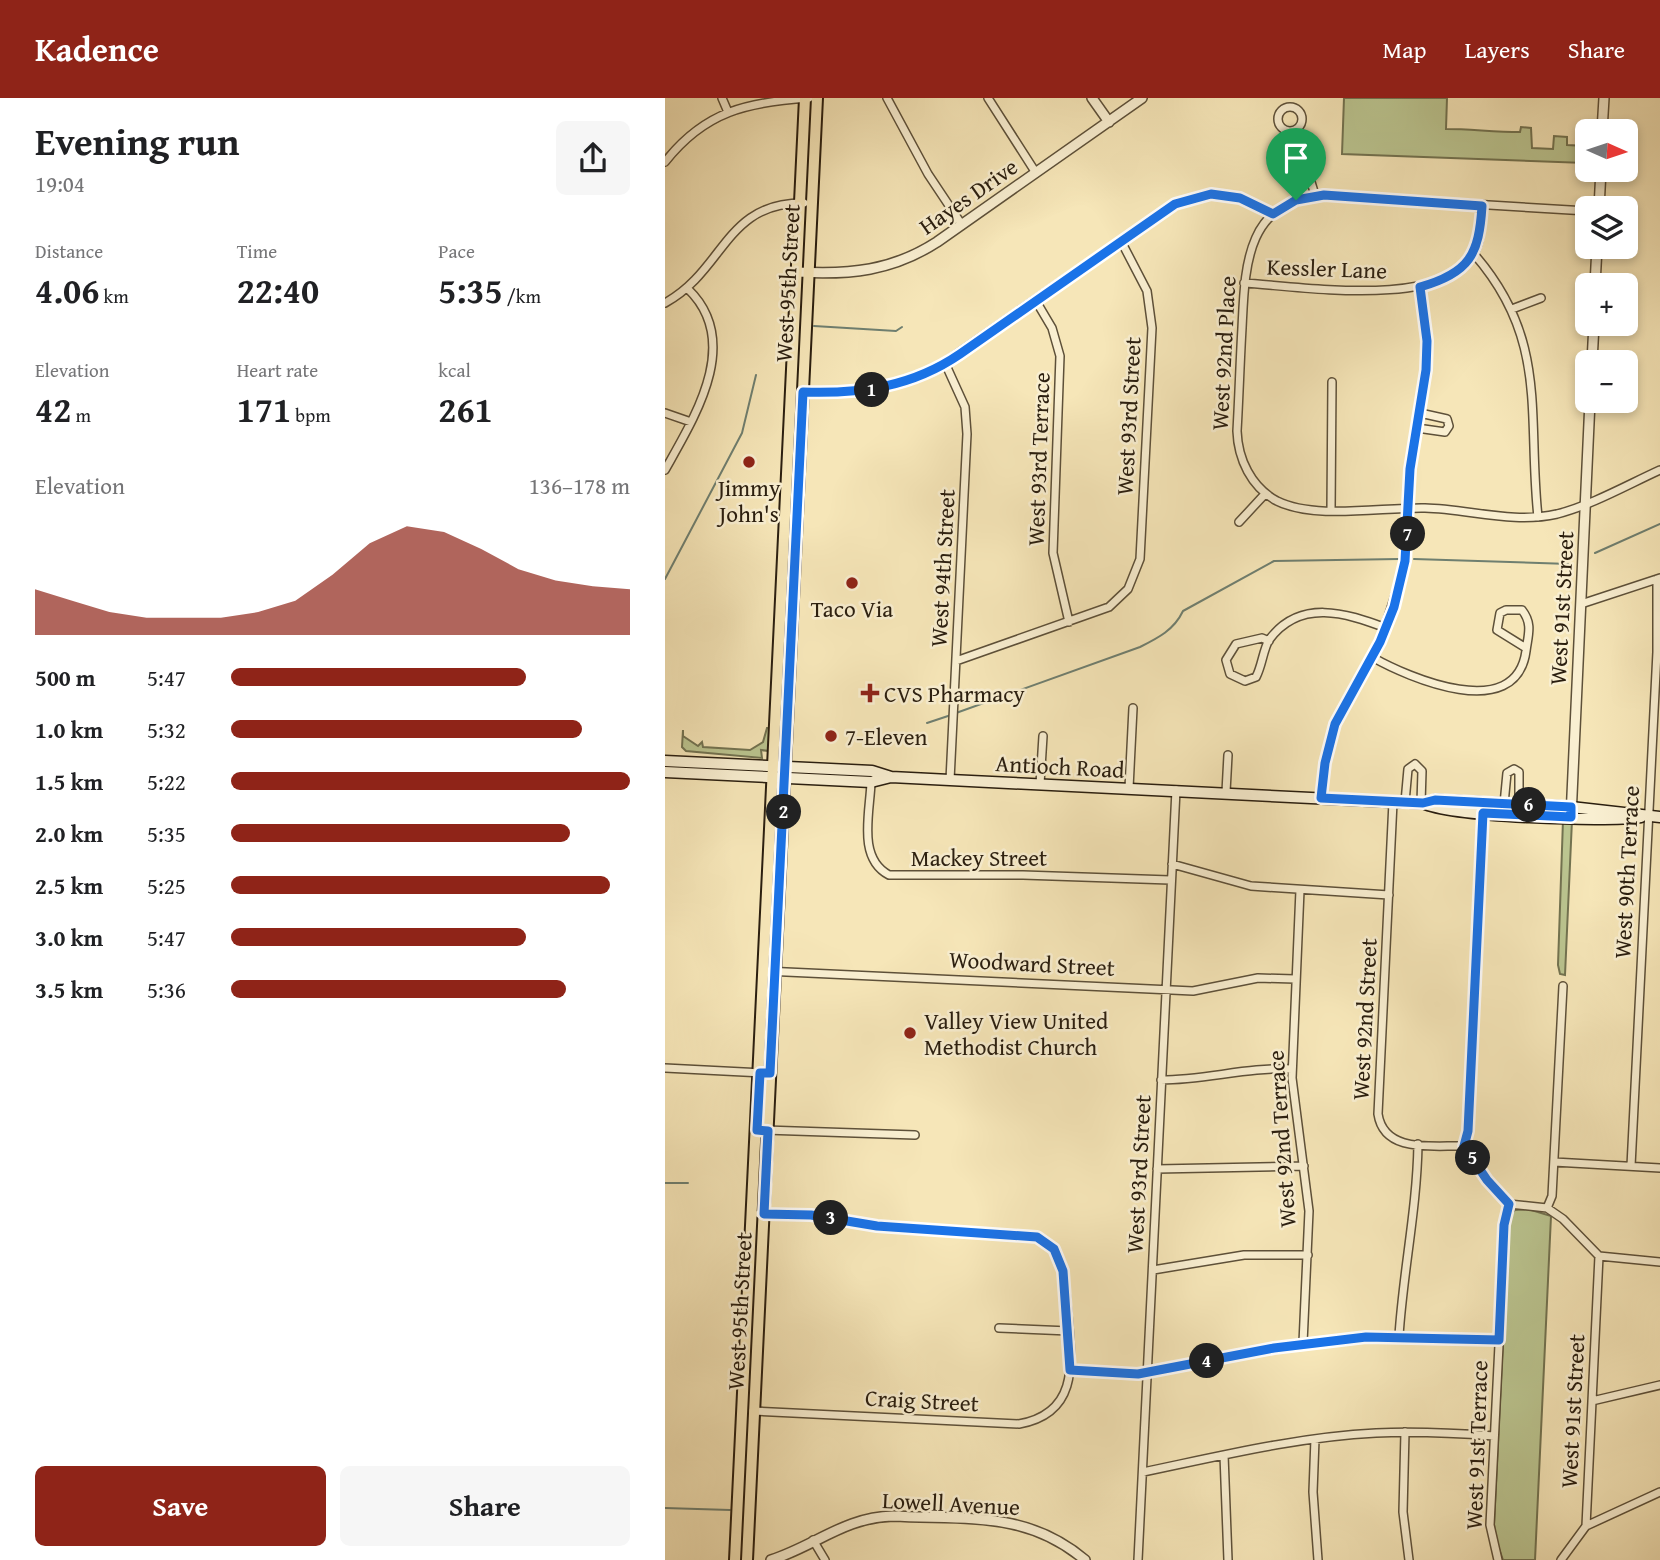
<!DOCTYPE html>
<meta charset="utf-8">
<style>
:root{--surface:#fff;--page:#f6f6f6;--text:#202124;--muted:#757577;--accent:#8f2418}
body{margin:0;font-family:"Gentium Book Plus",serif;background:var(--page);color:var(--text);height:100vh;display:flex;flex-direction:column;font-size:26px;white-space:nowrap}
*{box-sizing:border-box;margin:0}
p{font-size:23px;color:var(--muted)}
.icon{flex:none;width:38px;height:38px;fill:none;stroke:currentColor;stroke-width:2;stroke-linecap:round;stroke-linejoin:round}
.map{position:relative;flex:1;overflow:hidden}
.drawer{display:flex;flex-direction:column;background:var(--surface);width:665px}
.drawer>*{flex:none}
.needle{width:46px;rotate:93deg}
.tools{position:absolute;left:910px;top:21px;display:grid;gap:14px}
.tools a{display:grid;place-items:center;width:63px;height:63px;border-radius:10px;background:var(--surface);box-shadow:0 4px 10px #0003;font-size:35px}
.pin{position:absolute;display:grid;place-items:center;width:60px;height:60px;color:#fff;margin:-72px -30px;border-radius:50% 50% 50% 0;rotate:-45deg;box-shadow:0 0 7px #0007}
.pin .icon{rotate:45deg}
.km{position:absolute;width:35px;height:35px;margin:-18px;border-radius:50%;background:#222;color:#fff;font-size:19px;line-height:35px;text-align:center}
.round{display:grid;place-items:center;flex:none;width:74px;height:74px;border-radius:10px;background:var(--page)}
.head{display:flex;align-items:center;justify-content:space-between;height:119px;padding:0 35px}
h1{font-size:38px;font-weight:600;line-height:52px}
.figures{display:grid;grid-template-columns:repeat(3,1fr);gap:10px;height:119px;padding:7px 35px}
.figures div{display:grid;align-content:center}
.figures b{font-size:35px;font-weight:600}
.figures small{font-size:19px;font-weight:400}
.figures p{font-size:19px}
.chart{height:196px;padding:14px 35px}
.chart p{display:flex;justify-content:space-between}
.chart svg{width:100%;height:126px;margin-top:7px;fill:var(--accent);opacity:.7}
.button{display:flex;gap:14px;margin-top:auto;padding:14px 35px}
.button a{flex:1;height:80px;border-radius:10px;background:var(--accent);color:#fff;font-size:28px;font-weight:600;line-height:80px;text-align:center}
.button a+a{background:var(--page);color:var(--text)}
ul{padding:0 35px;list-style:none;font-size:23px}
li{display:grid;grid-template-columns:112px 84px 1fr;align-items:center;height:52px}
li i{height:18px;border-radius:9px;background:var(--accent)}
header{display:flex;align-items:center;gap:42px;box-sizing:border-box;height:98px;padding:0 35px;background:var(--accent);color:#fff}
header strong{font-size:33px}
nav{display:flex;gap:38px;margin-inline-start:auto;font-size:24px}
main{display:flex;flex:1;min-height:0}
.map>svg:first-child{display:block}
.green{fill:#bbc590;stroke:#727250;stroke-width:2}
.lines{fill:none;stroke-linecap:round;stroke-linejoin:round}
.stream{stroke:#6f7f70;stroke-width:2}
.minor-casing{stroke:#5d5039;stroke-width:10}
.tertiary-casing{stroke:#5d5039;stroke-width:12}
.secondary-casing{stroke:#2a1e0f;stroke-width:13}
.primary-casing{stroke:#2a1e0f;stroke-width:14}
.minor{stroke:#f9efd1;stroke-width:7}
.tertiary{stroke:#f9efd1;stroke-width:9}
.secondary{stroke:#f9efd1;stroke-width:10}
.primary{stroke:#f6e6b8;stroke-width:10}
.route-casing{stroke:#fff;stroke-width:14}
.route{stroke:#1a73e8;stroke-width:9}
.poi-dot{fill:#8f2418;stroke:#f9efd1;stroke-width:2.5}
.labels{text-anchor:middle;dominant-baseline:central;stroke-width:5;stroke-linejoin:round;paint-order:stroke}
.street-label{font-size:23px;fill:#2a1e0f;stroke:#f9efd1}
.poi-label{font-size:23px;fill:#2a1e0f;stroke:#f9efd1;text-anchor:start}
</style>
<header>
<strong>Kadence</strong>
<nav><a>Map</a><a>Layers</a><a>Share</a></nav>
</header>
<main>
<section class="drawer">
<div class="head"><div><h1>Evening run</h1><p>19:04</p></div><a class="round"><svg class="icon" aria-label="share" viewBox="0 0 24 24"><path d="M12 15V3M7 8l5-5 5 5M5 13v7h14v-7"/></svg></a></div>
<div class="figures">
<div><p>Distance</p><b>4.06<small> km</small></b></div>
<div><p>Time</p><b>22:40</b></div>
<div><p>Pace</p><b>5:35<small> /km</small></b></div>
</div>
<div class="figures">
<div><p>Elevation</p><b>42<small> m</small></b></div>
<div><p>Heart rate</p><b>171<small> bpm</small></b></div>
<div><p>kcal</p><b>261</b></div>
</div>
<div class="chart"><p><span>Elevation</span>136–178 m</p>
<svg viewBox="0 0 160 44" preserveAspectRatio="none"><path d="M0 44V28L10 32L20 36L30 38L40 38L50 38L60 36L70 32L80 23L90 12L100 6L110 8L120 14L130 21L140 25L150 27L160 28V44z"/></svg>
</div>
<ul>
<li><b>500 m</b>5:47<i style="width:74%"></i></li>
<li><b>1.0 km</b>5:32<i style="width:88%"></i></li>
<li><b>1.5 km</b>5:22<i style="width:100%"></i></li>
<li><b>2.0 km</b>5:35<i style="width:85%"></i></li>
<li><b>2.5 km</b>5:25<i style="width:95%"></i></li>
<li><b>3.0 km</b>5:47<i style="width:74%"></i></li>
<li><b>3.5 km</b>5:36<i style="width:84%"></i></li>
</ul>
<div class="button"><a>Save</a><a>Share</a></div>
</section>
<div class="map">
<svg width="995" height="1462" viewBox="0 0 995 1462">
<rect width="100%" height="100%" fill="#f6e6b8"/>
<filter id="stains"><feTurbulence type="fractalNoise" baseFrequency=".00286" numOctaves="4"/><feColorMatrix values="0 0 0 0 .2 0 0 0 0 .09 0 0 0 0 .02 0 0 0 .5 -.17"/></filter>
<radialGradient id="worn" r=".72"><stop offset=".6" stop-color="#630" stop-opacity="0"/><stop offset="1" stop-color="#630" stop-opacity=".3"/></radialGradient>
<path class="green" d="M679,0h103l-1,31c25,0 47,3 74,3l1,-5 10,1 1,20 21,1 1,-13 13,1v8l19,1 -1,17 -243,-9z
M102,630h3l-1,23 -8,-1 1,8 -76,-7 -4,-4 1,-17v6l15,10 4,-4 1,5 47,3 13,-8z
M898,722h9l-7,155 -5,-1 -2,-9z
M863,1111l23,7 -16,344h-32l-8,-23 -1,-13 15,-308 6,-6z"/>
<g class="lines">
<path class="stream" d="M149,228l82,5 6,-4
M930,455l65,-29
M749,461l156,5
M0,481l77,-146 14,-58
M291,615l184,-66c18,-9 34,-17 43,-36l91,-50 125,-2
M262,625l24,-8
M0,1085h23
M0,1410l65,2"/>
<defs>
<path id="minor" d="M57,0l6,14
M222,0l41,76 34,51
M323,0l48,75
M613 21a12 12 0 1 1 24 0a12 12 0 1 1-24 0Z
M630,32l20,65
M0,64c40,-51 83,-60 144,-64
M922,113l-263,-16c-79,5 -79,73 -82,133 -2,34 -3,69 -5,103 1,28 14,56 40,70 38,19 105,6 148,7 44,1 88,16 132,6 35,-9 70,-29 103,-44
M809,156c75,86 53,160 64,263
M579,185c53,3 203,27 230,-30 8,-14 7,-32 8,-47
M371,203l16,27 8,28 -7,197 16,69
M0,205c60,-33 60,-101 139,-100
M847,211l29,-11
M280,265l20,44 2,27 -17,346
M135,294c48,1 91,-1 135,-23l224,-155c44,-28 71,-24 114,0
M0,315l26,9
M752,330l28,4 4,-6 -2,-7 -27,-6
M0,372c29,-52 78,-128 23,-181
M666,412l1,-128
M574,424l26,-28
M916,506l79,-26
M604,543l-7,-3 -26,6 -10,16 4,14 15,7 11,-4c6,-11 7,-27 13,-37 31,-42 77,-27 117,-12
M707,559c37,21 144,67 154,-6 2,-16 7,-27 -4,-41h-16l-6,3 -3,17 29,18
M291,563l153,-54 19,-18 12,-30 12,-231 -5,-37 -26,-50
M206,684c-1,31 -14,76 18,93h134l147,5
M375,686l3,-48
M464,690l4,-80
M561,694l2,-37
M656,700l4,-35 10,-38 45,-83 22,-68 6,-37 2,-68 16,-99 1,-29 -7,-54
M728,704l-15,312c6,40 56,31 86,32l23,34 22,24 38,4 16,11 36,37 61,6
M740,704l3,-33 7,-5 7,7 -1,32
M839,706l3,-31 7,-4 5,3v32
M507,766l79,22 138,9
M635,792l-8,188 17,133 -6,132
M100,873l428,20 65,-13 37,1
M0,970l98,5
M496,982c45,0 86,-13 131,-11
M100,1032l150,5
M799,1048l3,-15 16,-329
M889,1064l106,6
M966,1068l26,-514v-73
M492,1071l147,-3
M882,1110l5,-12 11,-210
M488,1172l91,-15h64
M334,1230l70,3
M734,1238c4,-64 18,-127 19,-192
M405,1272l68,4 136,-26 91,-11 134,3
M927,1303l68,-16
M88,1313l266,13c60,-11 53,-61 49,-108 -2,-18 -2,-36 -7,-54l-7,-13 -17,-12 -160,-11 -66,-11 -52,-1
M740,1334l-2,80 6,48
M650,1341l-2,53 5,68
M559,1357l4,105
M478,1374c77,-16 154,-35 233,-39 39,-2 79,0 118,3
M921,1428l74,-34
M148,1442l12,20
M473,1462l38,-770
M833,1462l-8,-35 15,-300 4,-21
M896,1462l25,-34 13,-270"/>
<path id="tertiary" d="M427,0l17,24
M937,33l2,-33
M934,110l2,-38
M132,174c53,3 95,-1 140,-30l205,-144
M930,187l2,-38
M927,264l2,-38
M906,719l19,-416
M106,1462c44,-14 74,-43 122,-44 72,4 133,-6 192,44"/>
<path id="secondary" d="M0,663l207,10 19,6 59,3 443,22 30,1 12,-3 136,7 89,10
M0,674l206,10 20,-5
M758,705c30,14 182,19 218,14"/>
<path id="primary" d="M70,1462l70,-1462
M82,1462l70,-1462"/>
</defs>
<use href="#minor" class="minor-casing"/>
<use href="#tertiary" class="tertiary-casing"/>
<use href="#secondary" class="secondary-casing"/>
<use href="#primary" class="primary-casing"/>
<use href="#minor" class="minor"/>
<use href="#tertiary" class="tertiary"/>
<use href="#secondary" class="secondary"/>
<use href="#primary" class="primary"/>
</g>
<g class="lines">
<defs>
<path id="route" d="M546,96l29,4 33,16 23,-14 28,-5 158,11c-3,48 -12,67 -62,81l7,54 -1,29 -16,99 -5,92 -11,46 -14,35 -45,82 -10,39 -4,35 102,5 12,-3 136,7v10l-88,-4 -15,318 -4,15 23,34 22,24 -5,21 -5,115 -133,-3 -92,11 -136,26 -68,-4 -7,-99 -9,-22 -17,-12 -160,-11 -66,-11 -47,-1 4,-83 -11,-1 3,-57h10l33,-681c57,2 109,-5 157,-38l215,-150z"/>
</defs>
<use href="#route" class="route-casing"/>
<use href="#route" class="route"/>
</g>
<g class="poi-dot">
<circle cx="84" cy="364" r="7"/>
<circle cx="187" cy="485" r="7"/>
<path d="M201.5 584.5h7v7h7v7h-7v7h-7v-7h-7v-7h7z"/>
<circle cx="166" cy="638" r="7"/>
<circle cx="245" cy="935" r="7"/>
</g>
<g class="labels">
<g class="street-label">
<text transform="translate(303 98) rotate(-35)">Hayes Drive</text>
<text transform="translate(662 170) rotate(2)">Kessler Lane</text>
<text transform="translate(122 185) rotate(-87)">West 95th Street</text>
<text transform="translate(558 255) rotate(-87)">West 92nd Place</text>
<text transform="translate(463 318) rotate(-87)">West 93rd Street</text>
<text transform="translate(373 361) rotate(-88)">West 93rd Terrace</text>
<text transform="translate(277 470) rotate(-87)">West 94th Street</text>
<text transform="translate(896 510) rotate(-87)">West 91st Street</text>
<text transform="translate(395 668) rotate(3)">Antioch Road</text>
<text x="314" y="759">Mackey Street</text>
<text transform="translate(961 774) rotate(-87)">West 90th Terrace</text>
<text transform="translate(367 865) rotate(3)">Woodward Street</text>
<text transform="translate(699 921) rotate(-87)">West 92nd Street</text>
<text transform="translate(616 1041) rotate(-94)">West 92nd Terrace</text>
<text transform="translate(473 1076) rotate(-87)">West 93rd Street</text>
<text transform="translate(74 1213) rotate(-87)">West 95th Street</text>
<text transform="translate(257 1302) rotate(3)">Craig Street</text>
<text transform="translate(907 1313) rotate(-87)">West 91st Street</text>
<text transform="translate(811 1347) rotate(-88)">West 91st Terrace</text>
<text transform="translate(286 1405) rotate(3)">Lowell Avenue</text>
</g>
<g class="poi-label">
<text x="84" y="389" text-anchor="middle">Jimmy<tspan x="84" dy="26">John's</tspan></text>
<text x="187" y="510" text-anchor="middle">Taco Via</text>
<text x="219" y="595">CVS Pharmacy</text>
<text x="180" y="638">7-Eleven</text>
<text x="259" y="922">Valley View United<tspan x="259" dy="26">Methodist Church</tspan></text>
</g>
</g>
<rect width="100%" height="100%" filter="url(#stains)"/>
<rect width="100%" height="100%" fill="url(#worn)"/>
</svg>
<div class="tools">
<a><svg class="needle" viewBox="-14 -14 28 28"><path d="M0-13l5 13h-10z" fill="#e53935"/><path d="M0 13l5-13h-10z" fill="#757577"/></svg></a>
<a><svg class="icon" aria-label="layers" viewBox="0 0 24 24"><path d="M12 4l9 5-9 5-9-5zM3 14l9 5 9-5"/></svg></a>
<a>+</a>
<a>−</a>
</div>
<div class="pin" style="left:631px;top:102px;background:#1e9e55"><svg class="icon" aria-label="arrive" viewBox="0 0 24 24"><path d="M6 21V4h12l-3 4 3 4H6"/></svg></div>
<b class="km" style="left:207px;top:292px">1</b>
<b class="km" style="left:119px;top:714px">2</b>
<b class="km" style="left:166px;top:1120px">3</b>
<b class="km" style="left:542px;top:1263px">4</b>
<b class="km" style="left:808px;top:1060px">5</b>
<b class="km" style="left:864px;top:707px">6</b>
<b class="km" style="left:743px;top:436px">7</b>
</div>
</main>
